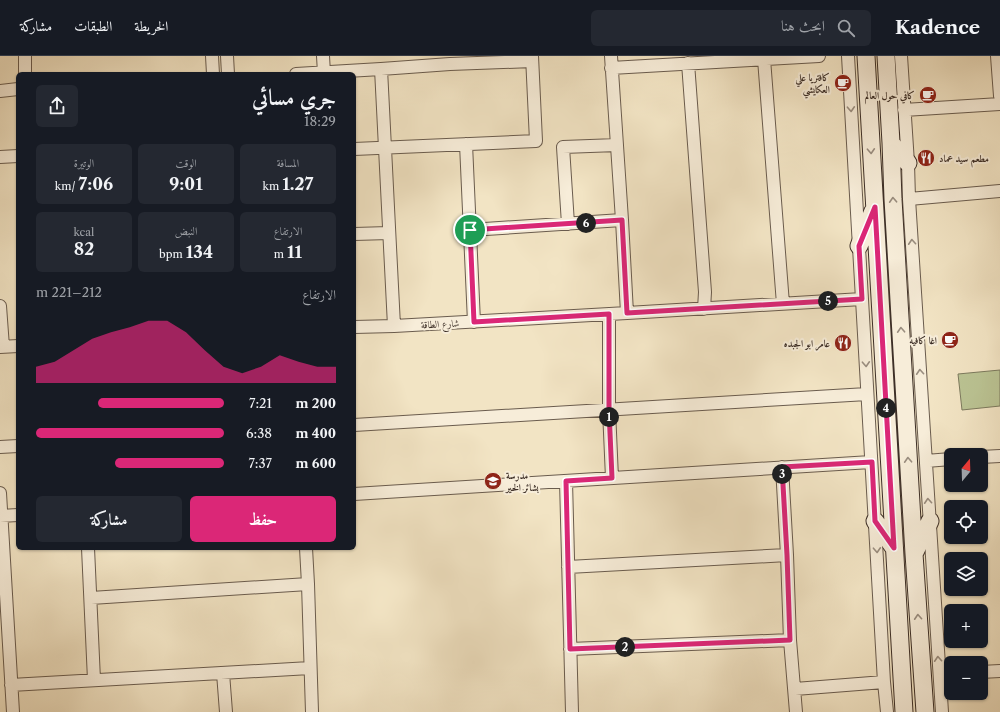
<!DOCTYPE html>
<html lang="ar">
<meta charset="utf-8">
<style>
:root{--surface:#171b24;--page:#242831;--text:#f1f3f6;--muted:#9ea1a6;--line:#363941;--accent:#db2777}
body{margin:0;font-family:"Libre Caslon Text",Amiri,serif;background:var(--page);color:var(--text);direction:rtl;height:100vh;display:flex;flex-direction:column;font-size:15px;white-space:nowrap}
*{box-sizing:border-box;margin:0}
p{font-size:13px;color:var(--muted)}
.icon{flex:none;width:22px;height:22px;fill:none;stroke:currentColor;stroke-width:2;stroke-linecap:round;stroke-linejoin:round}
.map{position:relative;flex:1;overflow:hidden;direction:ltr}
.panel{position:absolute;left:16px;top:16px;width:340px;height:478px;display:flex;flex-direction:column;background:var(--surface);border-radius:6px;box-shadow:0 1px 3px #0004;direction:rtl}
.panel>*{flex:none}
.needle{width:26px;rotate:19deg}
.tools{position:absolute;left:944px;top:392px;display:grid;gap:8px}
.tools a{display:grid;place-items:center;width:44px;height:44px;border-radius:6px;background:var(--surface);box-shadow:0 1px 3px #0004;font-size:20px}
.pin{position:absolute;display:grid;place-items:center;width:34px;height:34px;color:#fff;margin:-17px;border:2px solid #fff;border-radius:50%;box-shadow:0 1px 4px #0007}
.km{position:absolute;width:20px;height:20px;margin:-10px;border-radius:50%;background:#222;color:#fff;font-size:11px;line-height:20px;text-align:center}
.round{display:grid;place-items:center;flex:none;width:42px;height:42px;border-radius:6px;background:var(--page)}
.head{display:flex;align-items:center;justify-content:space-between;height:68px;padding:0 20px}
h1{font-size:22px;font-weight:800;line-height:30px}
.metrics{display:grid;grid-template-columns:repeat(3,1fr);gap:6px;height:68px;padding:4px 20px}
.metrics div{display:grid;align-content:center;border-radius:6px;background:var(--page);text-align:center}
.metrics b{font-size:17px;font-weight:800}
.metrics small{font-size:11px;font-weight:400}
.metrics p{font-size:11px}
.chart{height:112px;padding:8px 20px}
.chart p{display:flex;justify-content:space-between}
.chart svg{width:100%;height:72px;margin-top:4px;fill:var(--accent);opacity:.7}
.button{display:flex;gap:8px;margin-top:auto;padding:8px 20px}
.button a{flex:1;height:46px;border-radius:6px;background:var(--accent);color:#fff;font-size:16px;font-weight:800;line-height:46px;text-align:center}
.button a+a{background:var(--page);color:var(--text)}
ul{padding:0 20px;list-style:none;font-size:13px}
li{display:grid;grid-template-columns:64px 48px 1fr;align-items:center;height:30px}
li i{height:10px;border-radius:5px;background:var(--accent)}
header{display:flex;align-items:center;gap:24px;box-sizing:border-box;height:56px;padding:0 20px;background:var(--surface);border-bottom:1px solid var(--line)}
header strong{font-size:19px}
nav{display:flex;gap:22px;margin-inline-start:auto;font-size:14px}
.search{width:280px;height:36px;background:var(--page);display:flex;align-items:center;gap:10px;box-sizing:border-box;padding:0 14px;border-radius:6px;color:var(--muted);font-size:15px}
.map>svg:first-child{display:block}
.green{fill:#bbc494;stroke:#7c7a5e}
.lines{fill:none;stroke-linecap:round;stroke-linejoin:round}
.minor-casing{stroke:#6a5c4e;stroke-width:14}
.secondary-casing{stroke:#3d2f27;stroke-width:19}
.minor{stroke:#f7edd9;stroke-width:12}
.secondary{stroke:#f7edd9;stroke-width:17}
.oneway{stroke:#9a8e80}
.route-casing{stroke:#fff;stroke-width:8}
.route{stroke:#db2777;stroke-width:5}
.labels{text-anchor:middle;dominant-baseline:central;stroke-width:4;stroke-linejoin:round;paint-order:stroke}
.poi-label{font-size:10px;font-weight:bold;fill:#3d2f27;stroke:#f7edd9;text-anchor:end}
.street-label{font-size:10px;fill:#3d2f27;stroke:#f7edd9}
</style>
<header>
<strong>Kadence</strong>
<div class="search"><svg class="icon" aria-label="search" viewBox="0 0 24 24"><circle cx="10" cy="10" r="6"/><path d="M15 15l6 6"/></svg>ابحث هنا</div>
<nav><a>الخريطة</a><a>الطبقات</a><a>مشاركة</a></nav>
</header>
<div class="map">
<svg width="1000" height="656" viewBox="0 0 1000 656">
<rect width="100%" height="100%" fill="#f2e4c4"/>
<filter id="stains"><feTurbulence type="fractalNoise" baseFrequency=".005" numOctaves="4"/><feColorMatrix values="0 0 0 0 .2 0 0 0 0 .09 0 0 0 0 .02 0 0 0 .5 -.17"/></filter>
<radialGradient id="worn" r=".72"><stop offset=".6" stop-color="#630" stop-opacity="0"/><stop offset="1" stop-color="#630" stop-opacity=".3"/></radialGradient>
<path class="green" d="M1000,314v36l-38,4 -4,-36z"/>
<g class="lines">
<defs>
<path id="minor" d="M25,0v18
M212,0l1,18
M227,0l1,18
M323,0l1,17
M611,0l11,164 5,93
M848,0l36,626 3,30
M901,0l7,107 1,36 33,513
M997,0l3,40
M764,3l19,245
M688,7l17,229 -1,17
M611,12l208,-12
M381,13l13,257
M296,18l85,-5 69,-5 82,-3
M0,35l18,-2
M904,54l96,-6
M466,88l8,178
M354,93l182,-8 -4,-85
M0,101l18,-1
M909,143l91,-8
M568,168l-5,-77 54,-2
M470,174l152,-10
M354,178l35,-1
M0,250l3,41
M609,258v96l3,68
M354,271l40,-1 233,-13 235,-14
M0,291l18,-1
M354,369l513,-31
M0,391l18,-1
M981,401l19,-1
M926,405l25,-2
M782,411l5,88 3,85 6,72
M566,425l6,231
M0,437l13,219
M354,438l517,-32
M0,460l18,-1
M88,492l6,132
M306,492l2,36 4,128
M568,511l219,-12
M91,542l217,-14
M570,593l220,-9
M981,616l19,-1
M223,617l3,39
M11,629l299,-17
M795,633l89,-7"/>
<path id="secondary" d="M866,0l38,656
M886,0l5,87 2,56 21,355 11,158
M891,87l17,20
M859,190l14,-35
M875,465l19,27
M915,496l15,-31"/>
</defs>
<use href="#minor" class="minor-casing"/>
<use href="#secondary" class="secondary-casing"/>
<use href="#minor" class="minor"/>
<use href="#secondary" class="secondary"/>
</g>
<defs><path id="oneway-chevron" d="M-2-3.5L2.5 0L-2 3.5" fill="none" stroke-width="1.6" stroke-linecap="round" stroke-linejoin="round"/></defs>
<g class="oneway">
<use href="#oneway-chevron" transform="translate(851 53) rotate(87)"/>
<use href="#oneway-chevron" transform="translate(871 95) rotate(87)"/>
<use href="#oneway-chevron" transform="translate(893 144) rotate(-93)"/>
<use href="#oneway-chevron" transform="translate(912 186) rotate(-94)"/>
<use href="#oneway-chevron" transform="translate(901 274) rotate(-93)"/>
<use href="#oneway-chevron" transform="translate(866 308) rotate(87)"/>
<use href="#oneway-chevron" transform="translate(920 316) rotate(-94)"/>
<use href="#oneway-chevron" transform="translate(908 404) rotate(-93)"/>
<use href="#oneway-chevron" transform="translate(928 445) rotate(-94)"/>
<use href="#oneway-chevron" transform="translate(877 494) rotate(87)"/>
<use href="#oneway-chevron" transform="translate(918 561) rotate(-94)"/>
<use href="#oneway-chevron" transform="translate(938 603) rotate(-94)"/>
</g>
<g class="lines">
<defs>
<path id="route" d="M875,151l19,341 -19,-27 -3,-59 -90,5 5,88 3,85 -220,9 -4,-168 46,-3 -3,-68v-96l-135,8 -4,-92 152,-10 5,93 235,-14 -3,-53z"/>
</defs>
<use href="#route" class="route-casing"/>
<use href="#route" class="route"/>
</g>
<defs>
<symbol id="cafe-disc" viewBox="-11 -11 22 22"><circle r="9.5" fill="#8f2418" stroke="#f7edd9"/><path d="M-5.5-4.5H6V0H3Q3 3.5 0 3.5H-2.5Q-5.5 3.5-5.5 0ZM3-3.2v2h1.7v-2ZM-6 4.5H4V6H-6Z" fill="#fff"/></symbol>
<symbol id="restaurant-disc" viewBox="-11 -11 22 22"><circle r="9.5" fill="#8f2418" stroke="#f7edd9"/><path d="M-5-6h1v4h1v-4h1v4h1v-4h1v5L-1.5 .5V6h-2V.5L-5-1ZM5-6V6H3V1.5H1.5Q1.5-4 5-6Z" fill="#fff"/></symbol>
<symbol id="school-disc" viewBox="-11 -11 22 22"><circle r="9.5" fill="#8f2418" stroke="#f7edd9"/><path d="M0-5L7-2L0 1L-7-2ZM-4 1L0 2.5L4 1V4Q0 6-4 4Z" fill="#fff"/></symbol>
</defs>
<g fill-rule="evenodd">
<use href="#cafe-disc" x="833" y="17" width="20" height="20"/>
<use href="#cafe-disc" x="918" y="29" width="20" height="20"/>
<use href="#restaurant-disc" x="916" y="92" width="20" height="20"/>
<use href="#cafe-disc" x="940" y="274" width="20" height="20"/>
<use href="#restaurant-disc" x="833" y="277" width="20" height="20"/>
<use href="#school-disc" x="483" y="415" width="20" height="20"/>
</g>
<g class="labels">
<g class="poi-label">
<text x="830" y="21">كافتريا علي<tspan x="830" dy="12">العكايشي</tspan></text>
<text x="915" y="39">كافي حول العالم</text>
<text x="939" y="102" text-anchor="start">مطعم سيد عماد</text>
<text x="937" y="284">اغا كافيه</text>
<text x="830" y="287">عامر ابو الجبده</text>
<text x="506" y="419" text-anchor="start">مدرسة<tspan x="506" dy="12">بشائر الخير</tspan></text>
</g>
<g class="street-label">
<text transform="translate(440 268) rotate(-3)">شارع الطاقة</text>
</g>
</g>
<rect width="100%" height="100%" filter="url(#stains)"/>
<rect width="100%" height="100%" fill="url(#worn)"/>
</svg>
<div class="tools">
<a><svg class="needle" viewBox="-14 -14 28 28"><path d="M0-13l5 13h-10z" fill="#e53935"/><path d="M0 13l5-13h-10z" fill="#9ea1a6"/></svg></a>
<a><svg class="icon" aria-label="locate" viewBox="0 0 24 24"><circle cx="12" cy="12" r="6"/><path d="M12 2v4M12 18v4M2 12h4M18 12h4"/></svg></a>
<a><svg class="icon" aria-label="layers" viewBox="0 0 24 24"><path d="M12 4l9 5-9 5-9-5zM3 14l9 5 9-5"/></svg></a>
<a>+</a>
<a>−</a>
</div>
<div class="pin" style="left:470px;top:174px;background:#1e9e55"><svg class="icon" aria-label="arrive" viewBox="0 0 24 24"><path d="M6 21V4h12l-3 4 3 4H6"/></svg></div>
<b class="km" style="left:609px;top:361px">1</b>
<b class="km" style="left:625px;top:591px">2</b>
<b class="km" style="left:782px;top:418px">3</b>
<b class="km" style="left:886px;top:352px">4</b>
<b class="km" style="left:828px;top:245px">5</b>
<b class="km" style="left:586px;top:167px">6</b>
<section class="panel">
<div class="head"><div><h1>جري مسائي</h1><p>18:29</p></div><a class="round"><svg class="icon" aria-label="share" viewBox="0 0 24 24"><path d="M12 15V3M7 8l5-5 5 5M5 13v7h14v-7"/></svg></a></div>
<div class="metrics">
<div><p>المسافة</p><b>1.27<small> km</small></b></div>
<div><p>الوقت</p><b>9:01</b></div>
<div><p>الوتيرة</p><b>7:06<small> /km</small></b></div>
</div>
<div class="metrics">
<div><p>الارتفاع</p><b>11<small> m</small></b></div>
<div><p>النبض</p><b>134<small> bpm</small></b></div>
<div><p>kcal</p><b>82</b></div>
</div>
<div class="chart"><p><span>الارتفاع</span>212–221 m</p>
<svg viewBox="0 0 160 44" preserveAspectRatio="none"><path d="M0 44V34L10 31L20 24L30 17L40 13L50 10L60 6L70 6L80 13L90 24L100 34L110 38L120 34L130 27L140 31L150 34L160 34V44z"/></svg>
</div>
<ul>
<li><b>200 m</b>7:21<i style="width:67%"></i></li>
<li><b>400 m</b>6:38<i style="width:100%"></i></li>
<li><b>600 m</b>7:37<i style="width:58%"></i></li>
</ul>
<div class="button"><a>حفظ</a><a>مشاركة</a></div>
</section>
</div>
